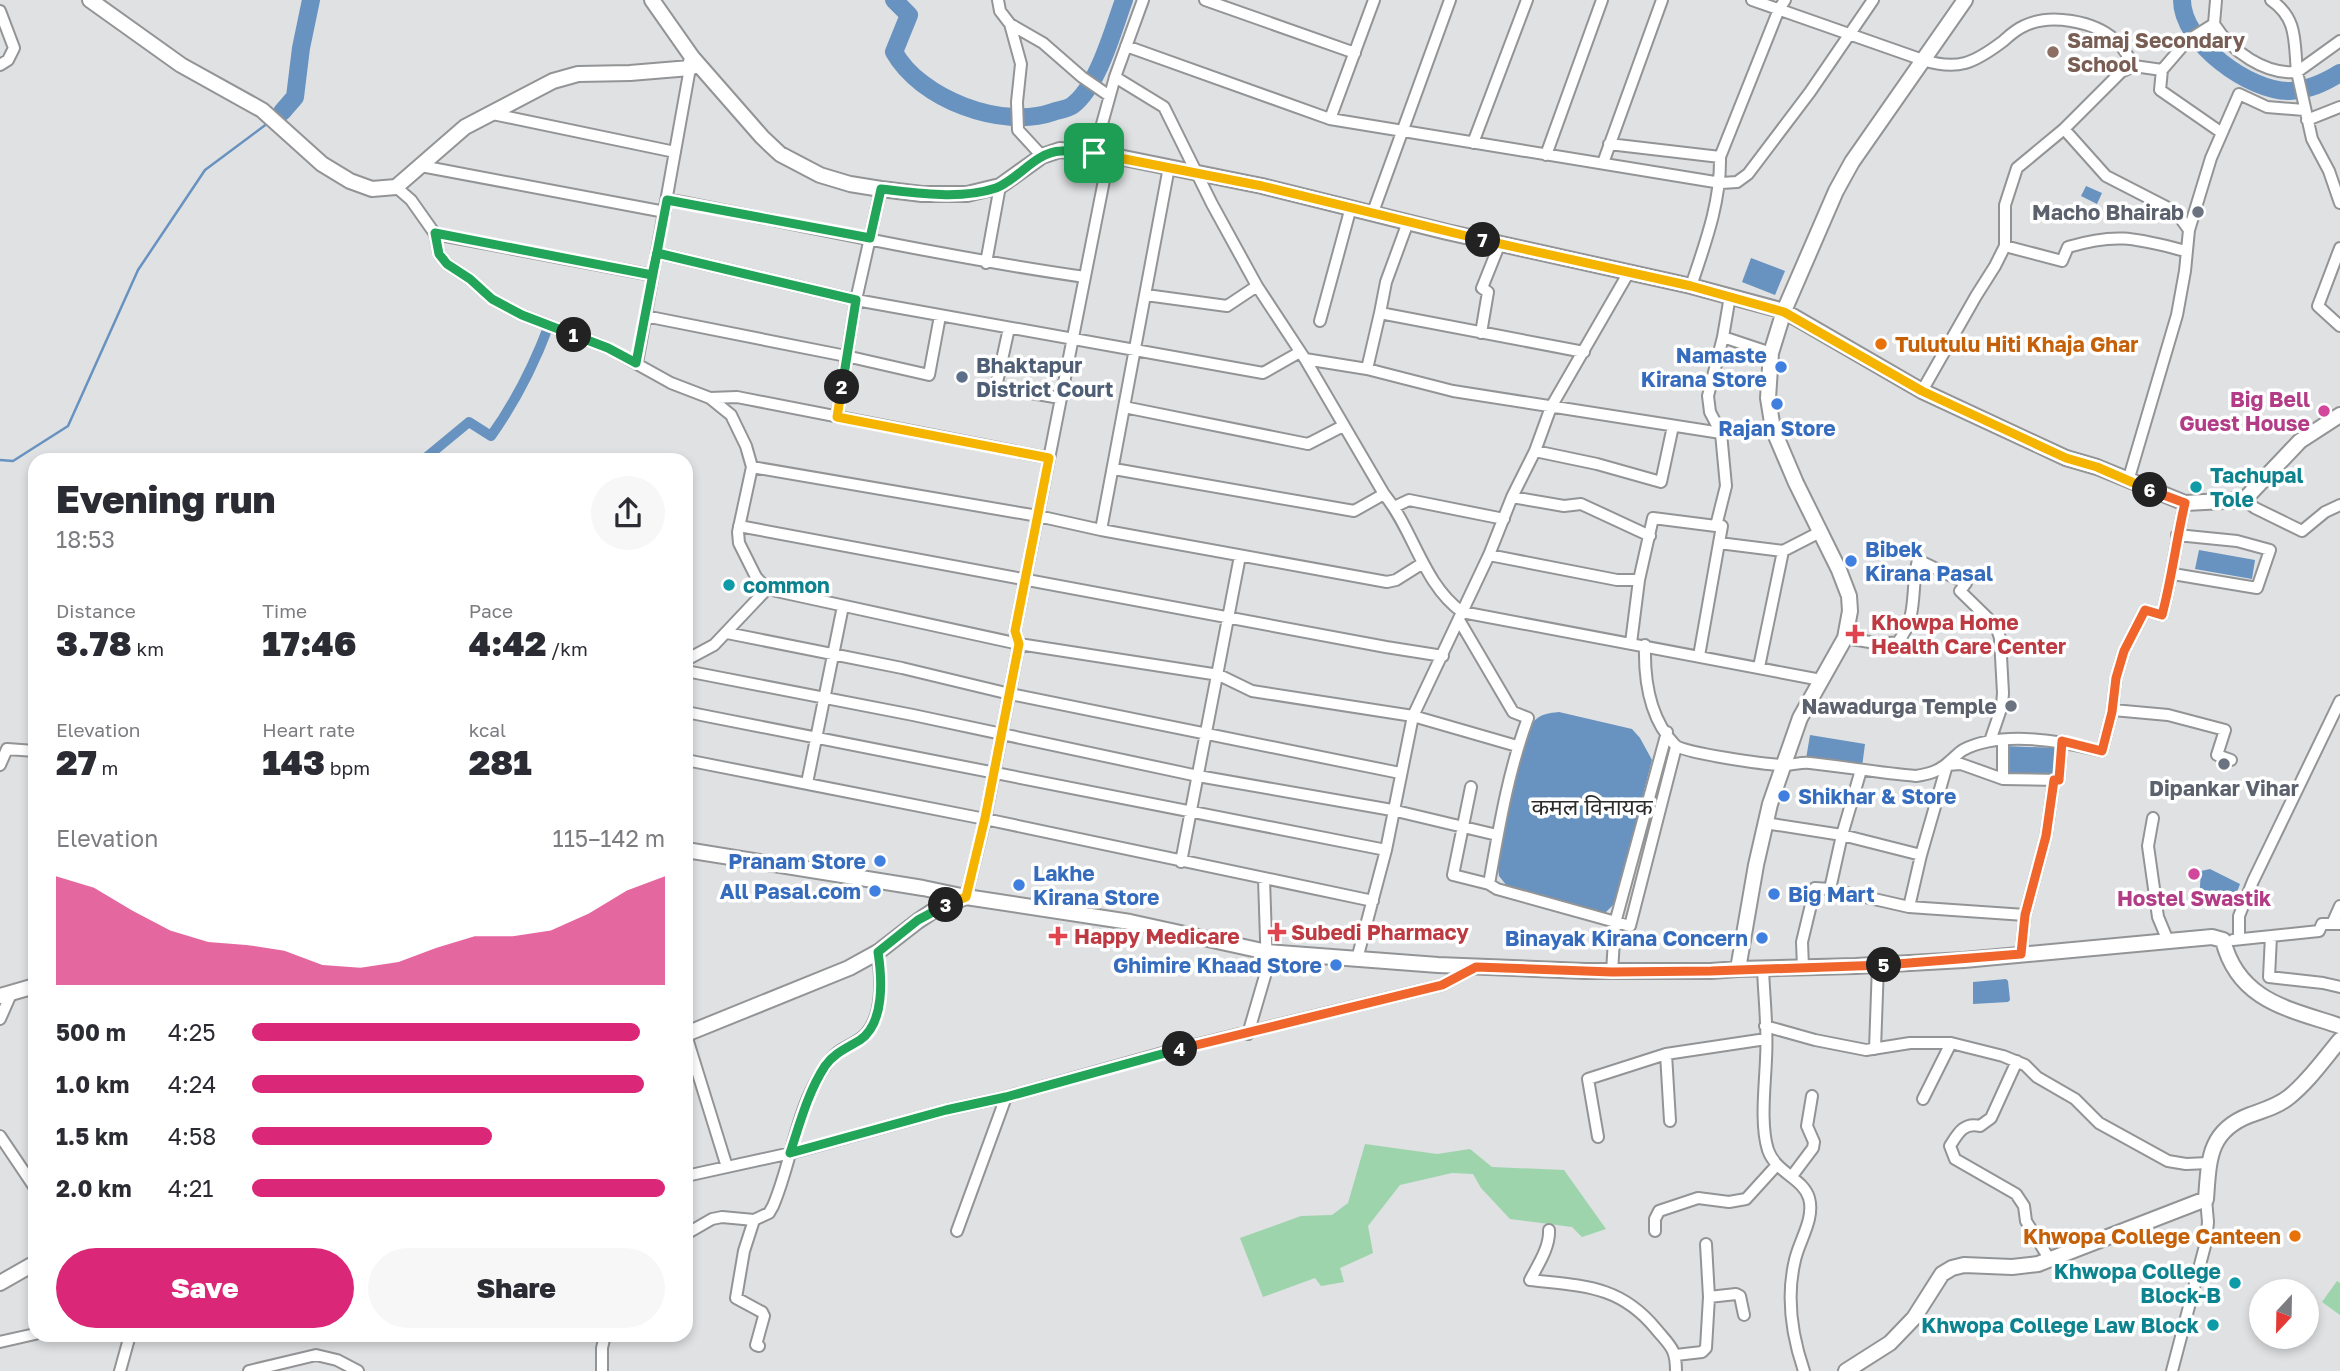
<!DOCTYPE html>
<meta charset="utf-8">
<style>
:root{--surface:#fff;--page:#f7f7f7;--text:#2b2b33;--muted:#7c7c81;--accent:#db2777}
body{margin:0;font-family:"Golos Text","Noto Sans Devanagari",sans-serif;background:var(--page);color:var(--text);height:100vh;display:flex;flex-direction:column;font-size:26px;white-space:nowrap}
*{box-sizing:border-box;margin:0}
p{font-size:23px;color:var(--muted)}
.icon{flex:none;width:38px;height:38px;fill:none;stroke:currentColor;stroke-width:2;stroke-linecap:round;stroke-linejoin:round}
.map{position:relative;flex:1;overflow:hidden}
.details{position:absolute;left:28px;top:453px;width:665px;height:889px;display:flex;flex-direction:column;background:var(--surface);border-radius:21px;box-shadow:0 4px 10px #0003}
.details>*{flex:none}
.needle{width:46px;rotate:202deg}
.fabs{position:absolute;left:2249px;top:1279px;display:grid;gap:14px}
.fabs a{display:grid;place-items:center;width:70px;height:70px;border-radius:50%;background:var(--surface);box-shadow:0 4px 10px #0003;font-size:35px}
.pin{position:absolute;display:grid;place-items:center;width:60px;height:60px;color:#fff;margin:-30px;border-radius:14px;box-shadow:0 4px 10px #0006}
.km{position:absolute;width:35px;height:35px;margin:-18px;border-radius:50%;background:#222;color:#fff;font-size:19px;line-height:35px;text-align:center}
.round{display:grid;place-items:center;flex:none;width:74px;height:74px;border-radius:37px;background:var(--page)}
.overview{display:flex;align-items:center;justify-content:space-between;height:119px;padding:0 28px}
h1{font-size:38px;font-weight:800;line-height:52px}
.metrics{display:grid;grid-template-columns:repeat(3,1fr);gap:10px;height:119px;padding:7px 28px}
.metrics div{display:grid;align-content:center}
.metrics b{font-size:35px;font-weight:800}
.metrics small{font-size:19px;font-weight:400}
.metrics p{font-size:19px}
.chart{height:196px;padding:14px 28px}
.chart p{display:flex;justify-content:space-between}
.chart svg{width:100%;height:126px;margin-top:7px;fill:var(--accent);opacity:.7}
.primary-button{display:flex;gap:14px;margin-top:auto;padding:14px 28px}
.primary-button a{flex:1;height:80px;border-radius:42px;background:var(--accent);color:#fff;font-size:28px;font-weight:800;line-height:80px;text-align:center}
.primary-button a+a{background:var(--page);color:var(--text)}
ul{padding:0 28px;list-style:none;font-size:23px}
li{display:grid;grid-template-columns:112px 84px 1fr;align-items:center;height:52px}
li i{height:18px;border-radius:9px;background:var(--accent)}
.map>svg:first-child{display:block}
.green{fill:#9dd4ac}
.water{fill:#6892bf}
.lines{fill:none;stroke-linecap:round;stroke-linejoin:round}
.stream{stroke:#6892bf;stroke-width:2.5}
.canal{stroke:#6892bf;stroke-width:10}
.river{stroke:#6892bf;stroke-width:18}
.minor-casing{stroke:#939496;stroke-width:14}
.major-casing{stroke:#939496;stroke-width:18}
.minor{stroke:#fff;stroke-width:10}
.major{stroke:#fff;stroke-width:14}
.split-1-casing{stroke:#fff;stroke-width:14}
.split-2-casing{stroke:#fff;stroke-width:14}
.split-3-casing{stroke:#fff;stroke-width:14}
.split-4-casing{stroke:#fff;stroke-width:14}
.split-5-casing{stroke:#fff;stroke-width:14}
.split-6-casing{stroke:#fff;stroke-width:14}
.split-7-casing{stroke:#fff;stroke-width:14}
.split-8-casing{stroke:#fff;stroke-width:14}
.split-1{stroke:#22a559;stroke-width:9}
.split-2{stroke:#22a559;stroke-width:9}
.split-3{stroke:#f5b400;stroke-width:9}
.split-4{stroke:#22a559;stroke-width:9}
.split-5{stroke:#f0652b;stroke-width:9}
.split-6{stroke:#f0652b;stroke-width:9}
.split-7{stroke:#f5b400;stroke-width:9}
.split-8{stroke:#f5b400;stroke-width:9}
.education-dot{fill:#8d6e63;stroke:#fff;stroke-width:2.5}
.worship-dot{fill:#6b7280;stroke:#fff;stroke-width:2.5}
.food-dot{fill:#e8710a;stroke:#fff;stroke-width:2.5}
.shop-dot{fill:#3f7fe0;stroke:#fff;stroke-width:2.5}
.service-dot{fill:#5c6f8a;stroke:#fff;stroke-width:2.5}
.hotel-dot{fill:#d1479c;stroke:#fff;stroke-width:2.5}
.culture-dot{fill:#0f9aa8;stroke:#fff;stroke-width:2.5}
.health-dot{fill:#e0444e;stroke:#fff;stroke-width:2.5}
.labels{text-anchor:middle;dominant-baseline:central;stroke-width:7;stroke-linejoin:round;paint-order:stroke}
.education-label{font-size:21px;font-weight:bold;fill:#785e54;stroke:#fff;text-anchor:start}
.worship-label{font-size:21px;font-weight:bold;fill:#5b616d;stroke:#fff;text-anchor:end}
.food-label{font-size:21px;font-weight:bold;fill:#c56008;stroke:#fff;text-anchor:start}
.shop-label{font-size:21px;font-weight:bold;fill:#366cbe;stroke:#fff;text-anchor:end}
.service-label{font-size:21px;font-weight:bold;fill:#4e5e75;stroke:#fff;text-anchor:start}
.hotel-label{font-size:21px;font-weight:bold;fill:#b23c85;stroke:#fff;text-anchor:end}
.culture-label{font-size:21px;font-weight:bold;fill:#0d838f;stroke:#fff;text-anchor:start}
.health-label{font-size:21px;font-weight:bold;fill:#be3a42;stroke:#fff;text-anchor:start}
.neighbourhood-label{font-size:23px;fill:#2b2b2c;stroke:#fff}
</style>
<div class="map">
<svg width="2340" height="1371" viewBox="0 0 2340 1371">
<rect width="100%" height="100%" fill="#dfe1e3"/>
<path class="green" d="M1365,1144l72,10 33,-5 22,18 72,3 42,59 -24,8 -10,-10 -62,-8 -29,-31 -8,-14 -21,-1 -52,12 -32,41 5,27 -33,15 4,14 -23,4 -6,-8 -52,19 -23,-59 61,-22 31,-1 16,-12z
M2337,1281l3,2v32l-18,-13z"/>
<path class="water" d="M2086,186l16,7 -5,11 -16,-8z
M1751,258l34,13 -10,24 -33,-13z
M2199,550l56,10 -3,19 -57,-10z
M1559,712l73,17 8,9 12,22 -37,143 -9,9h-10l-89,-26 -8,-10 -2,-14c6,-30 19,-121 37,-141 7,-7 15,-8 25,-9z
M1810,735l55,9 -3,23 -56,-8z
M2004,746l53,2v26l-52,1z
M2210,869l30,15 -9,24 -32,-7 2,-30z
M2006,979l2,2 2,19 -2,2 -35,2v-22z"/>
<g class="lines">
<path class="stream" d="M276,117l6,-5
M0,460l13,1 55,-35 70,-156 67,-100 63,-47"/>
<path class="canal" d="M423,460l46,-38 22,14c25,-35 43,-71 58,-111"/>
<path class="river" d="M894,0l15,15 -15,37c26,47 108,78 159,60 6,-2 15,-3 20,-7 25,-19 40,-75 51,-105
M2182,0c0,43 68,92 108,91 19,-1 34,-8 50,-18
M282,112l13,-15 6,-49 10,-48"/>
<defs>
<path id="minor" d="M998,0l2,11 10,13 11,40 -4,38 1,28 24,26
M1143,0l-28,77 49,30 48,97 45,82 48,73 79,135c30,37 39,90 78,118l359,68
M1205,0l150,53
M1752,0l171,60c35,11 51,3 79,-18 7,-6 13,-12 22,-16 26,-13 70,-5 91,14 9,7 13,17 19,26
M0,11l14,37 -6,12 -8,5
M1010,24l33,19 39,34 26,18
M2214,24c17,27 51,51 83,48 -3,-31 1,-53 -26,-72
M2340,41l-43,31 15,67 17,32 11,32
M1126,46l204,73 391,64 16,-1 11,-8 62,-82 63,-92
M2162,70l-2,20 62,43
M488,113l187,39
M1330,119l44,-119
M2307,120l33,-13
M2064,129l42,47 70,36 13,18
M1473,143l54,-143
M1609,144l111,13 59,-148 6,-9
M1094,153l21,-76
M1546,155l56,-155
M1603,163l59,-163
M421,166l244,46
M396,187l15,13 24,34 4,20 8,10 23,15 22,20 30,16 86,33 63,35 39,15 21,17 15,31 6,21 -14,65 1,11 17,34 11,12 252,55 200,31 33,16 161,25 104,30
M667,199c139,27 278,58 418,78
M1373,212l77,-212
M435,234l217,41
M2005,246l57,15 6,-14c51,-15 69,-8 118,4
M2340,248l-22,58 22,20
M657,253l199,47 407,73 37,-21
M986,263l14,-77
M1691,286c14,-42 30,-84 29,-129
M1146,295l81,11 30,-20
M1730,296l-7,41 48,16
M1380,313l6,-31 22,-60
M645,316l201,40 83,19 11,-59
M1320,321l31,-114
M1009,328l-13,59 64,11
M1481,333l7,-41 -6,-4 18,-45
M1305,359l62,10 86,22 268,42
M637,363l53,-295
M1367,369l13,-56 204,39
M1922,391l54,-95 19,-30 10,-20v-41l12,-37 47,-39 57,-57 13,-6 28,4 25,-29 27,-17 2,-24
M710,398l27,-1 312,61
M1124,407l184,37 35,-18
M837,417l19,-117 25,-111
M1535,451l62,13 64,18 12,-56
M752,467l286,49 63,14 286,52 9,-2 27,-17
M1114,469l240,42 30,-17
M2128,481l49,-166 8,-44 4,-41 22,-72 28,-64 28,13 37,3
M1512,497l52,9 17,-2 69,32
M2244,500l11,8 47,23 23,-19 15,-7
M1394,507l15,-7 95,19
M739,526l647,121 57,9
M1101,530l68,-363
M1719,543l64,8 37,-19
M1489,555l128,25h22
M2173,574l84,14 13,-38 -33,-9 -60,-6
M1459,620l54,92 15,6c-20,54 -29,110 -39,166l8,5 133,37 46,-179
M727,633l175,35 108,26 390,79
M1845,638l37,6 16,-2c21,-27 12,-51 20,-82l48,23 -6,8 36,35 4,12 3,55 -1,13 -12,35
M1631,643l8,-63 14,-62 63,8
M1645,645c-1,35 4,73 30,100 8,8 93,20 109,20 9,0 17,-3 26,-2 36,4 71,10 106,13 13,-2 24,-5 34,-15 4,-3 8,-8 13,-11 38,-20 99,-9 139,1l10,-39 4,-34 8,-27 21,-41 17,5c10,-37 14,-74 23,-112
M1699,656l23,-130h-6l10,-40 -5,-53 -11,-21 -2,-16 15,-59
M686,660l28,-15 53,-56
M1759,667l24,-116
M686,671l227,44 285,61 194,34 105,25
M2113,710l55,5 57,15 -8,25 14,5
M686,712l700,138
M2003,740v39
M686,760l299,59 388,82
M0,765l7,-16 28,2
M807,783l36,-177
M1471,787l-18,88 36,9
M2153,818l-5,28 10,71 10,24
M1765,823l77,12 79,20
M1181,862l59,-306
M1830,889l12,-54 19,-65
M966,897l19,-78 34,-175 -4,-13 94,-476
M1909,907l12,-52 26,-90 14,-1 42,15 56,1 3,-39
M2332,924l8,-18
M2271,936l-2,41 54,6 17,4
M2239,939v-23l14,-35 87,-180
M2233,940l86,-9 3,-7h18
M2021,954l4,-39 21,-79 8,-56
M1357,959l29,-109 27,-134 76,-161 23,-58 23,-46 16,-44 78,-135
M1803,967l-1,-25 13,-54 15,1 79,18 116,8
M1763,968c1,30 5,61 3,91 -1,27 -6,66 2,91 8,23 35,28 41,48 6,21 -10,43 -14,62 -9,37 -3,76 9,111
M1612,972l3,-49 52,-191
M0,1019l11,-25
M1765,1026l50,14 51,10 44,-7h41l52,13 22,9 12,12 38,22 24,24 69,38 18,3 23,-1
M1248,1034l19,-65 -3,-90
M686,1035l41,132
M1875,1049l3,-84
M1666,1054l4,67
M2017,1061l-26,57 -11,8c-16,-4 -22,7 -30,20l5,13 61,35 8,12 2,15 24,39
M1923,1099l28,-56
M0,1136l35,52
M1598,1137l-10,-58 78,-25 100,-15
M686,1176l105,-23 155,-43 60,-13 164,-46 272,-66 34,-18
M1792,1176l21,-28 1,-6 -7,-16 5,-30
M1549,1230c1,17 -11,35 -19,50 53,6 90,5 126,49 14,17 20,19 20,42
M957,1231l49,-134
M1655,1231v-12l4,-8 39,-13 31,4 17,-3 30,-33
M686,1234l26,-15 10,-2 32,3
M1709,1297l27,-3 4,2 4,19
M0,1342l35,-8
M759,1346l-3,-1 8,-29 -2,-4 -26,-14 8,-47 10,-31 15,-7 4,-7c15,-35 20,-73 35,-108 7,-16 16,-34 29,-45 9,-7 20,-10 28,-18 19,-20 16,-57 13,-83
M1676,1355l26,-3 4,-4 3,-51 -3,-53
M120,1371l10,-36
M249,1371l67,-16 21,5 21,11
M602,1371v-23l3,-13
M2172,1371l34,-129 2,-20 -2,-23"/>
<path id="major" d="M90,0l91,65 81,45 60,54 28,17 22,8 24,-2 69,-60 88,-46 25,-7 52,-1 60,-5 2,-11
M652,0l40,57 70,80 18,17 40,21 30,9 31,5 41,5h45l33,-8 42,-30 18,-6 49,5 153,31 185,46 244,54 93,25 138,80 144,67 31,9 88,36 59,-3 56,-59 40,-26
M686,850l237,38 43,9
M1738,969l18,-104 14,-61 30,-86 45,-80 5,-27 -1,-15 -10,-26 -43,-87 -23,-54 -5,-31 3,-45 13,-42 52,-120 16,-29 113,-162
M0,996l35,-10
M686,1034l163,-66 29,-16 40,-31 18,-12 30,-12 164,25 137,30 171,13 147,6h126l27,-2 118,-3 108,-6 248,-23 11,3c15,61 66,69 117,86
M0,1283l35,-20
M1846,1371l44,-28 24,-25 28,-44 10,-6 12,-3 48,2 26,-3 168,-65c3,-39 2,-68 44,-84 14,-5 28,-9 39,-18 20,-16 35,-38 51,-57"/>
</defs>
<use href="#minor" class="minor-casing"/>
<use href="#major" class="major-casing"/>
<use href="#minor" class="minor"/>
<use href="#major" class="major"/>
</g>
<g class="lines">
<defs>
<path id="split-1" d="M574,335l34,13 28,15 31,-163 203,38 11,-49c37,4 79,11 115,-1 23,-9 39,-36 65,-37 11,-1 23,1 33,2"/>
<path id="split-2" d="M574,335l-52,-20 -30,-16 -22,-20 -23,-15 -8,-10 -4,-21 217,42 5,-22 199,47 -14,87"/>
<path id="split-3" d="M842,387l-5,30 212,41 -34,173 4,13 -34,174 -19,79 -20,8"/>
<path id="split-4" d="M946,905l-28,15 -40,32c4,26 7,71 -18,88 -13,8 -26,13 -35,26 -17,26 -25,57 -35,87l156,-43 60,-13 174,-48"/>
<path id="split-5" d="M1180,1049l262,-64 34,-18 136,5 99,-1 173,-6"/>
<path id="split-6" d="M1884,965l137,-11 4,-39 21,-79 8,-56h5l3,-39 40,10 10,-39 4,-34 8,-27 21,-41 17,5c10,-37 14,-74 23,-112l-35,-13"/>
<path id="split-7" d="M1483,240l208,46 93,26 138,79 144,67 31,9 53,23"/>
<path id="split-8" d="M1094,153l168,33 221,54"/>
</defs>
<use href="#split-1" class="split-1-casing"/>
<use href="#split-2" class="split-2-casing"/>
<use href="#split-3" class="split-3-casing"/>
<use href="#split-4" class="split-4-casing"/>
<use href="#split-5" class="split-5-casing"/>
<use href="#split-6" class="split-6-casing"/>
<use href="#split-7" class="split-7-casing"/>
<use href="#split-8" class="split-8-casing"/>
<use href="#split-1" class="split-1"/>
<use href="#split-2" class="split-2"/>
<use href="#split-3" class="split-3"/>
<use href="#split-4" class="split-4"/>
<use href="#split-5" class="split-5"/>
<use href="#split-6" class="split-6"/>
<use href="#split-7" class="split-7"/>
<use href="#split-8" class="split-8"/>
</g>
<circle class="education-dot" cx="2053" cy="52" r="7"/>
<g class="worship-dot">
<circle cx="2198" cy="212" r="7"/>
<circle cx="2011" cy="706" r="7"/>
<circle cx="2224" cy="764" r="7"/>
</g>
<g class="food-dot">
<circle cx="1881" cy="344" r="7"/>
<circle cx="2295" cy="1236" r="7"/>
</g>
<g class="shop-dot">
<circle cx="1781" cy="367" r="7"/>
<circle cx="1777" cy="404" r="7"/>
<circle cx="1851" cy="561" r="7"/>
<circle cx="1784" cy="796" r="7"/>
<circle cx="880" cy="861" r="7"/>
<circle cx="1019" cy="885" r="7"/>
<circle cx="875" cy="891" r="7"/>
<circle cx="1774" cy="894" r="7"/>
<circle cx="1762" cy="938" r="7"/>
<circle cx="1336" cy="965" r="7"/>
</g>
<circle class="service-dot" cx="962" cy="377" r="7"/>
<g class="hotel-dot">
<circle cx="2324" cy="411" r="7"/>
<circle cx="2194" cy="874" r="7"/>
</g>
<g class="culture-dot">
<circle cx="2196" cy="487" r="7"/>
<circle cx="729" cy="585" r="7"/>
<circle cx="2235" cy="1283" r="7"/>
<circle cx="2213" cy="1325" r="7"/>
</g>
<g class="health-dot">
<path d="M1851.5 623.5h7v7h7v7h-7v7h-7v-7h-7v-7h7z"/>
<path d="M1273.5 921.5h7v7h7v7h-7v7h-7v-7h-7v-7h7z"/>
<path d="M1054.5 925.5h7v7h7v7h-7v7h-7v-7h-7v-7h7z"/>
</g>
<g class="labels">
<g class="education-label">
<text x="2067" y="40">Samaj Secondary<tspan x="2067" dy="24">School</tspan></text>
</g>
<g class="worship-label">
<text x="2184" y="212">Macho Bhairab</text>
<text x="1997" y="706">Nawadurga Temple</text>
<text x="2224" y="788" text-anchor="middle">Dipankar Vihar</text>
</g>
<g class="food-label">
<text x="1895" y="344">Tulutulu Hiti Khaja Ghar</text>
<text x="2281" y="1236" text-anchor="end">Khwopa College Canteen</text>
</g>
<g class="shop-label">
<text x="1767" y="355">Namaste<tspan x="1767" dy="24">Kirana Store</tspan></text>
<text x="1777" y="428" text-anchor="middle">Rajan Store</text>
<text x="1865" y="549" text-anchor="start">Bibek<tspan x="1865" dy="24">Kirana Pasal</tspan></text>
<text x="1798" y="796" text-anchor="start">Shikhar &amp; Store</text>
<text x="866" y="861">Pranam Store</text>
<text x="1033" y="873" text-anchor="start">Lakhe<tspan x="1033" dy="24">Kirana Store</tspan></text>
<text x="861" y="891">All Pasal.com</text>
<text x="1788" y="894" text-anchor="start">Big Mart</text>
<text x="1748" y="938">Binayak Kirana Concern</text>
<text x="1322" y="965">Ghimire Khaad Store</text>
</g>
<g class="service-label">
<text x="976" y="365">Bhaktapur<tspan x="976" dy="24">District Court</tspan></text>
</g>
<g class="hotel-label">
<text x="2310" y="399">Big Bell<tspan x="2310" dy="24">Guest House</tspan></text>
<text x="2194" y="898" text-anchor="middle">Hostel Swastik</text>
</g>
<g class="culture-label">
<text x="2210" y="475">Tachupal<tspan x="2210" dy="24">Tole</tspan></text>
<text x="743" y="585">common</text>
<text x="2221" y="1271" text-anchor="end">Khwopa College<tspan x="2221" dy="24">Block-B</tspan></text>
<text x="2199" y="1325" text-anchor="end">Khwopa College Law Block</text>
</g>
<g class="health-label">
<text x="1871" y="622">Khowpa Home<tspan x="1871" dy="24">Health Care Center</tspan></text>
<text x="1291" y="932">Subedi Pharmacy</text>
<text x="1074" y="936">Happy Medicare</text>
</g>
<g class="neighbourhood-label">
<text x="1592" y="806">कमल विनायक</text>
</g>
</g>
</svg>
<div class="fabs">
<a><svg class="needle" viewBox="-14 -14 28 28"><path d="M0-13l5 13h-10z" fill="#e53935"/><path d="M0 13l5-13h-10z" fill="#7c7c81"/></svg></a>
</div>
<div class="pin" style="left:1094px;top:153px;background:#1e9e55"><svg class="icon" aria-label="arrive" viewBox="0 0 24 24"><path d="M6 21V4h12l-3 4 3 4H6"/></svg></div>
<b class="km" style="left:574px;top:335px">1</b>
<b class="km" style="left:842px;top:387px">2</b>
<b class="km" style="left:946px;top:905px">3</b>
<b class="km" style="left:1180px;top:1049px">4</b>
<b class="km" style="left:1884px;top:965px">5</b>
<b class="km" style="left:2150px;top:490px">6</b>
<b class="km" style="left:1483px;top:240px">7</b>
<section class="details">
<div class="overview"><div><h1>Evening run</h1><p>18:53</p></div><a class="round"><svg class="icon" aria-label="share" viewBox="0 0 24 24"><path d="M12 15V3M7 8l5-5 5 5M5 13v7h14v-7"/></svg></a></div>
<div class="metrics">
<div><p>Distance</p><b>3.78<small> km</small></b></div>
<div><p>Time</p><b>17:46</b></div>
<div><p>Pace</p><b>4:42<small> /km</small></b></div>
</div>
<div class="metrics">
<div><p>Elevation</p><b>27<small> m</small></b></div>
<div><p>Heart rate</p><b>143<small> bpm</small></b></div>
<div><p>kcal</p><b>281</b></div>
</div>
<div class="chart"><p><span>Elevation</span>115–142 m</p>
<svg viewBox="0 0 160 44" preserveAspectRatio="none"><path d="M0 44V6L10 10L20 18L30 25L40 29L50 30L60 32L70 37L80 38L90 36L100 31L110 27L120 27L130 25L140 19L150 11L160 6V44z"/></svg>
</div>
<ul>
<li><b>500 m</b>4:25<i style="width:94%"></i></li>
<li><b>1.0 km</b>4:24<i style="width:95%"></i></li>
<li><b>1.5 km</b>4:58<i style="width:58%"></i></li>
<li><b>2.0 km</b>4:21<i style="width:100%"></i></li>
</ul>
<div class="primary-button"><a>Save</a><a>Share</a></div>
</section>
</div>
